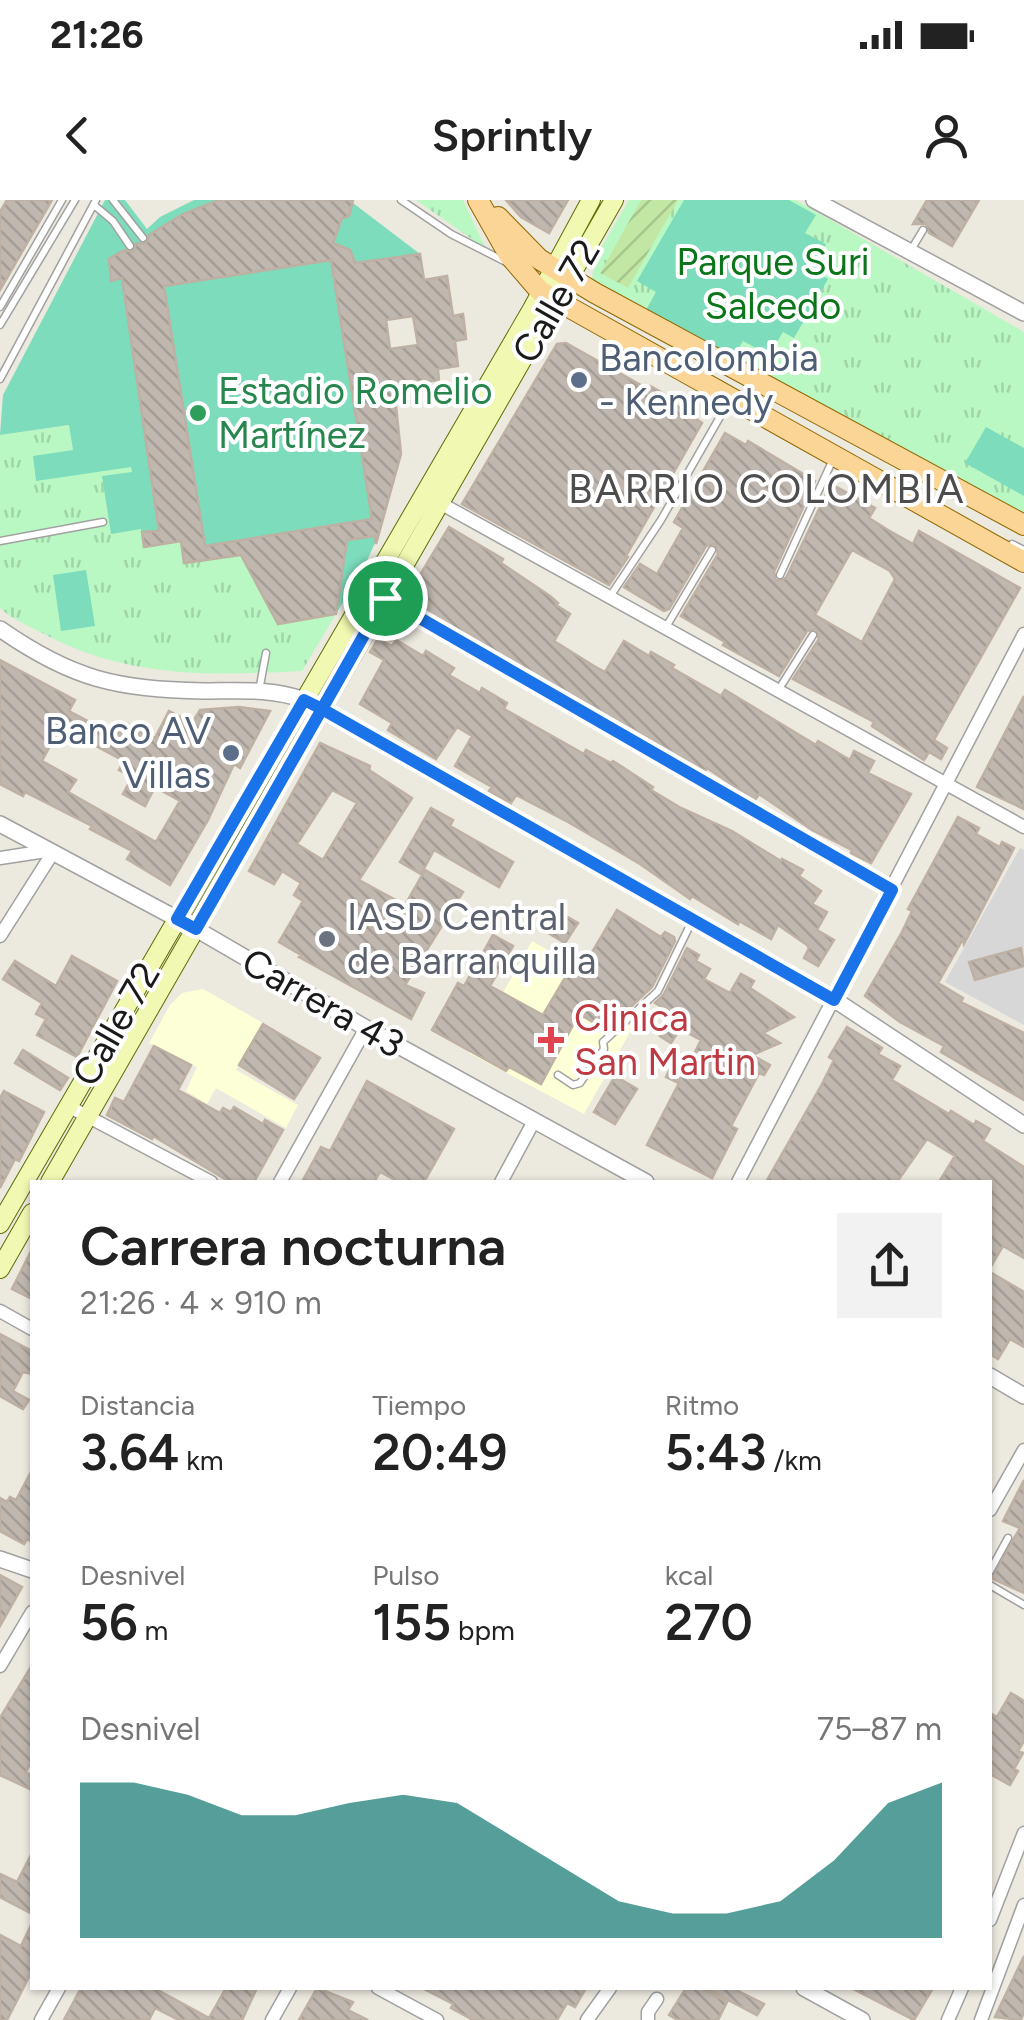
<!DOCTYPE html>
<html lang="es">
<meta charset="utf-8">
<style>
:root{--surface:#fff;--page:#f2f2f2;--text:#222;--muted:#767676;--accent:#0f766e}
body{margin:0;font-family:Figtree,sans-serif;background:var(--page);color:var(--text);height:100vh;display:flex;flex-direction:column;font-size:38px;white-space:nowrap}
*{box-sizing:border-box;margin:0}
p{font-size:32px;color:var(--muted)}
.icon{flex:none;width:55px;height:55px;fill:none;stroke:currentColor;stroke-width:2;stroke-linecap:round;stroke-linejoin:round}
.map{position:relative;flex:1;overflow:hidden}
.drawer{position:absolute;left:30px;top:980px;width:962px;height:810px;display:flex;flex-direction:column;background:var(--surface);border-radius:0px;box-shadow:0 2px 8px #0004}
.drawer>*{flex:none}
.pin{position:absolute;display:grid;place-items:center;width:85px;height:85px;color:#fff;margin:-42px;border:5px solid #fff;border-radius:50%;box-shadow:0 2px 10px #0007}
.round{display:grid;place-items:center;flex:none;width:105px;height:105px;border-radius:0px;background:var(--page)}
.headline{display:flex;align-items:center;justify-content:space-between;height:170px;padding:0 50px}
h1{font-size:55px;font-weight:600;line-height:75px}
.stats{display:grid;grid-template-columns:repeat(3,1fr);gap:15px;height:170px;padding:10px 50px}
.stats div{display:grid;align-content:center}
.stats b{font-size:50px;font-weight:600}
.stats small{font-size:28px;font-weight:400}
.stats p{font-size:28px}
.chart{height:280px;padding:20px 50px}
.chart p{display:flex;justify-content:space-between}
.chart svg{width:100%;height:180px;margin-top:10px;fill:var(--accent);opacity:.7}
.status{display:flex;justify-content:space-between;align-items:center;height:70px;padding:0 50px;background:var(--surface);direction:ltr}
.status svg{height:28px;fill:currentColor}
header{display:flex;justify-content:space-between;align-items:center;height:130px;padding:0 50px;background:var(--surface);font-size:45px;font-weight:600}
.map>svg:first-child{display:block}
.residential{fill:#d8d7d7}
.education{fill:#fdffd6}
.park{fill:url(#park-tufts)}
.garden{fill:url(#garden-furrows)}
.pitch{fill:#7cdcbc}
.building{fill:url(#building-back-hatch);stroke:#beb0a2;stroke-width:2.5;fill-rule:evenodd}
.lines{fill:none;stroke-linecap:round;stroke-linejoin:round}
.service-casing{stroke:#a1a1a1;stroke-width:9}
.minor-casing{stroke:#a1a1a1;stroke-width:15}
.tertiary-casing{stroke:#a1a1a1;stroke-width:18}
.secondary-casing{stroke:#5d6e05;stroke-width:20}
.primary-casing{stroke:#906801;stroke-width:22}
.service{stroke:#fff;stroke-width:6}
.minor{stroke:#fff;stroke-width:12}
.tertiary{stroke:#fff;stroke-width:15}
.secondary{stroke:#f1f8b1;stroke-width:18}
.primary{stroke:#fbd596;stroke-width:20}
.route-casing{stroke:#fff;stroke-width:20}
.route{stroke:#1a73e8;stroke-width:12}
.service-dot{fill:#5c6f8a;stroke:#fff;stroke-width:4}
.leisure-dot{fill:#2e9e5b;stroke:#fff;stroke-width:4}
.worship-dot{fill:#6b7280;stroke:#fff;stroke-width:4}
.health-dot{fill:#e0444e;stroke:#fff;stroke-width:4}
.labels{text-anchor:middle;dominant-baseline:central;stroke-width:8;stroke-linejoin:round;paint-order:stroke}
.park-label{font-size:38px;fill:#0b751a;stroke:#fff}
.street-label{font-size:38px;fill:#1a1a1a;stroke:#fff}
.service-label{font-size:38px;fill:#4e5e75;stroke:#fff;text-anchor:start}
.leisure-label{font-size:38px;fill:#27864d;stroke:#fff;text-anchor:start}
.worship-label{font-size:38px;fill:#5b616d;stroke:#fff;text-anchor:start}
.health-label{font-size:38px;fill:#be3a42;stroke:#fff;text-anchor:start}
.neighbourhood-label{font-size:40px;letter-spacing:2.5px;fill:#4d4d4d;stroke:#fff}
</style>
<div class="status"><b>21:26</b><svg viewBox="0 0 49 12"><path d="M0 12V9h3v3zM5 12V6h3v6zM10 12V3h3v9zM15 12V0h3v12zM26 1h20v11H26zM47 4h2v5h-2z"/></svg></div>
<header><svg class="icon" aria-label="back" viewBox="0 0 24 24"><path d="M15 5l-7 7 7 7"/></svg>Sprintly<svg class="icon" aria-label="person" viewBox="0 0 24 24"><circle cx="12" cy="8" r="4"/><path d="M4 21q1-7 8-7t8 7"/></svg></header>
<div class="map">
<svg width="1024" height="1820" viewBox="0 0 1024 1820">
<defs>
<pattern id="park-tufts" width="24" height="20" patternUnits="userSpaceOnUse" patternTransform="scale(2.5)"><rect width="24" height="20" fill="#baf8c3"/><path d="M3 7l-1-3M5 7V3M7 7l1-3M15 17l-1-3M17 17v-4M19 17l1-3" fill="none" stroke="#9fd4a7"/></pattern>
<pattern id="garden-furrows" width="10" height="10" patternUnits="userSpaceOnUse" patternTransform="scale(2.5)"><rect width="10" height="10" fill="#c2e7a4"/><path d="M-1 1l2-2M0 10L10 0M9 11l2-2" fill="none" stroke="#a6c68d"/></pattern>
<pattern id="building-back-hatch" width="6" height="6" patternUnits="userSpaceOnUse" patternTransform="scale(2.5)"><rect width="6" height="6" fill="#c0b8af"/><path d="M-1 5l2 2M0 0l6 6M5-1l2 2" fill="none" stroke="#a49e96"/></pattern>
</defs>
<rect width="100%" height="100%" fill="#ece9df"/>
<path class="residential" d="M1020,648l4,2v175l-79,-43z"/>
<path class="education" d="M532,741l68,39 19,30 -4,7 18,10 -49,87 -115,-61z
M203,789l60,34 -27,47 62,35 -12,23 -70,-40 -9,16 -21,-13 11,-24 -48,-24 21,-38 12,-12z"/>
<path class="park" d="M416,0h47l23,49z
M629,0h167l228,132v188l-432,-239 2,-21z
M70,225l3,25 59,17 10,62 99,26 37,69 58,-10 -34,57c-91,5 -174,7 -256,-36 -15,-8 -33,-15 -46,-27v-173z"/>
<path class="garden" d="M641,0h37l-50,88 -28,-15z"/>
<path class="pitch" d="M105,0h20l22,29 13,-12 34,-17h155l71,54 -40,6 21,194 -23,82 -13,29 -29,49 -58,10 -37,-69 -57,8 -3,-22 -37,6 -3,-18 -30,5 -9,-58 30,-4 -1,-5 -95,14 -3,-25 40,-6 -4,-25 -69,10 3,-40z
M684,0h105l27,15 -11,18 21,11 -14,25 16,10 -34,59 -11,-6 -14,23 -26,-14 -11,18 -86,-49 10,-18 -19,-11z
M986,227l38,21v48l-59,-33z
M86,370l9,56 -34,5 -8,-56z"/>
<path class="building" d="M7,0h45l-52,90v-78z
M219,0h134l-4,16 -7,2 -9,25 17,7 5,13 65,-9 4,26 23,-4 6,40 10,-2 3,25 -11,2 3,25 -20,3 1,11 -45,7 7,67 -25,90 -1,-8 -28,4 -11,74 -58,10 -37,-69 -57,8 -3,-22 -37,6 -2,-15 17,-1 -37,-253 -11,3 -2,-22 15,-9 9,2 3,-9 10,1 3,-9 34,-21zM331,60l41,259 -167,27 -41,-260zM413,116l5,29 -28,4 -4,-29z
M506,0h62l-19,33 -28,-16z
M927,0h52l-27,46 -23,-13 -3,-9h-13z
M566,143l82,46 2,-3 25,14 -2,3 29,20 -76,133 2,1 -19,28 -147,-81 95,-160z
M725,233l21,12 2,-4 67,40 -41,91 2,9 10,-3 45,-94 44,24 -6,10 19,12 25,14 6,-13 101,57 -86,152 13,8 -6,11 -12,-7 -5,8 -52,-34 2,-4 -81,-43 26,-40 -3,-10 -9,2 -28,45 -56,-31 2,-3 -44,-26 37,-62 -3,-10 -9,2 -37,63 -5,2 -40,-24 16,-23 17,10 26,-46 -9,-6zM852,350l38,21 5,8 -33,63 -47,-27z
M449,327l54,32 -2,4 49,33 8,7 -2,2 14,9 -16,27 40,25 11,6 19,-31 25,15 2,-4 23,13 -2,3 49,28 4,-6 91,55 2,-4 32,19 4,-9 20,10 -6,12 43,21 -40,69 -20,-10 1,-3 -40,-20 -53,-36 -4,6 -48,-32 -2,3 -290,-166 4,-6 -10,-6z
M378,439l14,7 4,-6 27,16 3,-5 28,17 -5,7 31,18 2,-5 25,15 -3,6 80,45 2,-4 25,13 2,-2 40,26 -2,3 30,18 51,23 49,30 1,-2 21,11 -4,6 22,15 -9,13 15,8 -10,18 17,10 -16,26 -14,-8 5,-10 -2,-3 -29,-20 -7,14 -32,-18 -1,3 -46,-28 -2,3 -50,-35 -72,-42 -52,-27 -5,8 -22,-12 3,-4 -37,-21 17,-30 -15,-9 -21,32 -48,-29 4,-7 -32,-19 24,-44 -14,-8z
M0,460l75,40 -6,11 47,25 8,-14 31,16 14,-27 23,12 8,-13 39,-3 31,4 -30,57 -6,-4 -26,56 -38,65 -43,-26 5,-8 -42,-22 2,-3 -67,-34 -2,4 -23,-12zM60,527l64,34 -5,9 13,7 -9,17 22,12 10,-19 25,14 -24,41 -88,-50 8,-12 -34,-19z
M1024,496v113l-47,-22z
M320,543l50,23 -1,4 43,28 -53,82 46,25 20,-35 38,22 -58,93 19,8 -13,26 -112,-62 2,-2 -22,-13 24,-41 -9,-6 7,-12 -19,-12 -8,13 -25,-13zM332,590l25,13 -34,57 -26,-16z
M431,608l22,12 -3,6 63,36 -14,25 -65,-37 -13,24 -21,-12z
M958,617l21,11 -3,6 24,13 2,-5 12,6 -50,96 -1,-5 -25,44 25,15 -2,4 63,31v67l-83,-48 3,-6 -44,-24 -35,-26 36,-62 11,-23 -4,-2z
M617,710l44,27 4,-5 9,5 1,4 -23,46 -31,29 -13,-6 -8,16 -21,-12 -38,70 -32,-17 -3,4 -74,-41 26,-47 6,3 29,-51 20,11 -23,40 53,29 29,-49 9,5z
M557,711l21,12 -13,20 -20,-12z
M687,748l12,7 -3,6 14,8 -6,10 26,14 11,-19 13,7 -4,7 44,29 -31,16 17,10 -28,12 18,10 -6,10 -5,-2 -28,53 6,3 -25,49 -65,-33 32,-62 -13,-6 10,-20 13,7 12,-24 -21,-11 -9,14 -11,-7 14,-22 -19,-11 9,-9z
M1021,748l3,18 -49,14 -6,-18z
M72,756l45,25 -40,76 -40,-22 9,-16 -10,-5 6,-11 -39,-24 12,-18 41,25z
M263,824l57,34 -26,41 -55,-34z
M847,827l35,21 -4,6 22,12 -8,14 57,34 2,-3 23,14 2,-4 14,8 -7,12 41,26v91l-21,-12 -13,22v-86h-51l16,-26 -28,-17 -30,43h-131l56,-98 12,-24 -5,-3z
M154,846l37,19 -13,25 42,23 3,-5 8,4 3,-5 29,17 2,-4 18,10 -29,52h-24l-77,-46 -1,3 -45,-24 8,-17 9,4z
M23,850l45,28 -8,12 -45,-27z
M615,876l22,13 -22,35 -21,-12z
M367,881l87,48 -30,53h-25l-19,-10 -6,10h-72l19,-35 9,4z
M4,891l40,21 -25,49 -4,-2 -15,29v-90z
M32,1049v50l-20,-10z
M990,1072l34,20v55l-14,-8 -12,20 -8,-5z
M0,1134l32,17v23l-9,-2 -10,19 16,9 -6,9 -23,-13z
M32,1270v72l-5,-3 -3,5 -24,-13v-33l7,4 3,-5 6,3z
M1024,1280v113l-33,-15 29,-50 -17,-7z
M0,1375l22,12 -22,39z
M32,1465v95l-6,12 6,4v14l-32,-15v-57z
M1011,1493l13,8v40l-6,10 5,2 -9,16 4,2 -8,14 -20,-11v-61l7,4z
M32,1653v61l-32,-17v-23l17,8z
M32,1723v48l-25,49h-7v-85l21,11z
M1024,1756v56l-3,8 -26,-3z
M81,1788h73l55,30 17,-30h31l-15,32h-63l-24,-12 -6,12h-85z
M317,1788l36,14 -5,8 20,10h-69z
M422,1788h164l-11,19 -8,-4 -10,17h-84l-22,-12 2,-4z
M686,1788h14l27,14 -9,18h-40l-9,-5z
M705,1788h27l32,16 -7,11z
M851,1788h55l8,4 3,-4h16l-19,32z"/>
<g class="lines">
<defs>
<path id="service" d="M113,0l30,38
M401,0l50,34 57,29
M94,5l19,16 17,25
M911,50l12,-20
M0,107l62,-107
M0,125l75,-125
M0,179l96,-179
M0,341l103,-19
M1012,344l12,6
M780,375l54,-118
M611,395l50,-75 68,-119
M666,427l46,-77
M779,489l34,-54
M259,491l7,-38
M558,875l15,10 7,-2 24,-34 -1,-7 55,-51 35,-72
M990,1371l18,-33
M990,1385l34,20"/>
<path id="minor" d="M440,303l584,324
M385,399l507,291
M0,658l46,-7
M0,736l52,-82
M68,906l143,76
M280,982l86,-154
M501,982l33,-61
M738,982l286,-548
M0,1111l32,18
M990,1310l34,-60
M0,1466l32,-54
M990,1720l34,-87
M378,1788l59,32
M41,1820l18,-32
M272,1820l18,-32
M587,1820l23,-32
M648,1820v-8l9,-13
M948,1820l14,-32
M981,1820l43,-115"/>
<path id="tertiary" d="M814,0l210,113
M0,429c73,51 117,60 204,62 33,0 68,-3 100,9l531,300 189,125
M0,624l196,105 170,99 280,154
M990,1176l34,20
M0,1359l32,11
M804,1788l58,32"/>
<path id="secondary" d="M50,982l564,-982
M0,1024l532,-915 59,-109
M0,1069l32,-56"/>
<path id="primary" d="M478,0l31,55 31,36 484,271
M498,17l41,42 56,34 429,232"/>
</defs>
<use href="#service" class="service-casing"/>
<use href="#minor" class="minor-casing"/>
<use href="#tertiary" class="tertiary-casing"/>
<use href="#secondary" class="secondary-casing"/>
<use href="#primary" class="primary-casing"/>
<use href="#service" class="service"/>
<use href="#minor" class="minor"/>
<use href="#tertiary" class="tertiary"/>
<use href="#secondary" class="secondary"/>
<use href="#primary" class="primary"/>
</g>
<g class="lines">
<defs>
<path id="route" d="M385,398l-63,111 -18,-9 -127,219 19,10 126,-220 512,291 58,-110 -507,-292"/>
</defs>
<use href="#route" class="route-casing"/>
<use href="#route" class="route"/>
</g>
<g class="service-dot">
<circle cx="579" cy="180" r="10"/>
<circle cx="231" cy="553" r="10"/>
</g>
<circle class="leisure-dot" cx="198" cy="213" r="10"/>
<circle class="worship-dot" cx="327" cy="739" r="10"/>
<path class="health-dot" d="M546 825h10v10h10v10h-10v10h-10v-10h-10v-10h10z"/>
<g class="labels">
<g class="park-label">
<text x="773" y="62">Parque Suri<tspan x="773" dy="44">Salcedo</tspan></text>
</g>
<g class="street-label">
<text transform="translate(556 101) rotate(-60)">Calle 72</text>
<text transform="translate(323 803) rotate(30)">Carrera 43</text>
<text transform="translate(116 824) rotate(-60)">Calle 72</text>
</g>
<g class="service-label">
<text x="599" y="158">Bancolombia<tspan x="599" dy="44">- Kennedy</tspan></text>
<text x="211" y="531" text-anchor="end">Banco AV<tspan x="211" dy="44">Villas</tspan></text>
</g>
<g class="leisure-label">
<text x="218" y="191">Estadio Romelio<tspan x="218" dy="44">Martínez</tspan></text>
</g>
<g class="worship-label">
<text x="347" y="717">IASD Central<tspan x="347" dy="44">de Barranquilla</tspan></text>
</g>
<g class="health-label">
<text x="574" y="818">Clinica<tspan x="574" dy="44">San Martin</tspan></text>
</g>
<g class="neighbourhood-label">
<text x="767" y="289">BARRIO COLOMBIA</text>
</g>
</g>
</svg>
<div class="pin" style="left:385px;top:398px;background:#1e9e55"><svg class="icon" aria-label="arrive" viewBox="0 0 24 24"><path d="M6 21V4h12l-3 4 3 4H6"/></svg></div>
<section class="drawer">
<div class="headline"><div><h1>Carrera nocturna</h1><p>21:26 · 4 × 910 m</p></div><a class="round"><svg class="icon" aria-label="share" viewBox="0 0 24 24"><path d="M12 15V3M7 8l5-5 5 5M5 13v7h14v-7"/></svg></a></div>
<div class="stats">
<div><p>Distancia</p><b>3.64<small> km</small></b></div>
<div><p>Tiempo</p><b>20:49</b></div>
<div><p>Ritmo</p><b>5:43<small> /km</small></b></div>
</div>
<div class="stats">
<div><p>Desnivel</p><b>56<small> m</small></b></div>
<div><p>Pulso</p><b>155<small> bpm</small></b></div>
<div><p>kcal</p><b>270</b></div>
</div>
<div class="chart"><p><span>Desnivel</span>75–87 m</p>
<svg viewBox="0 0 160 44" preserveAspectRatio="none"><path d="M0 44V6L10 6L20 9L30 14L40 14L50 11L60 9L70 11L80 19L90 27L100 35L110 38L120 38L130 35L140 25L150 11L160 6V44z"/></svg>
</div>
</section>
</div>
